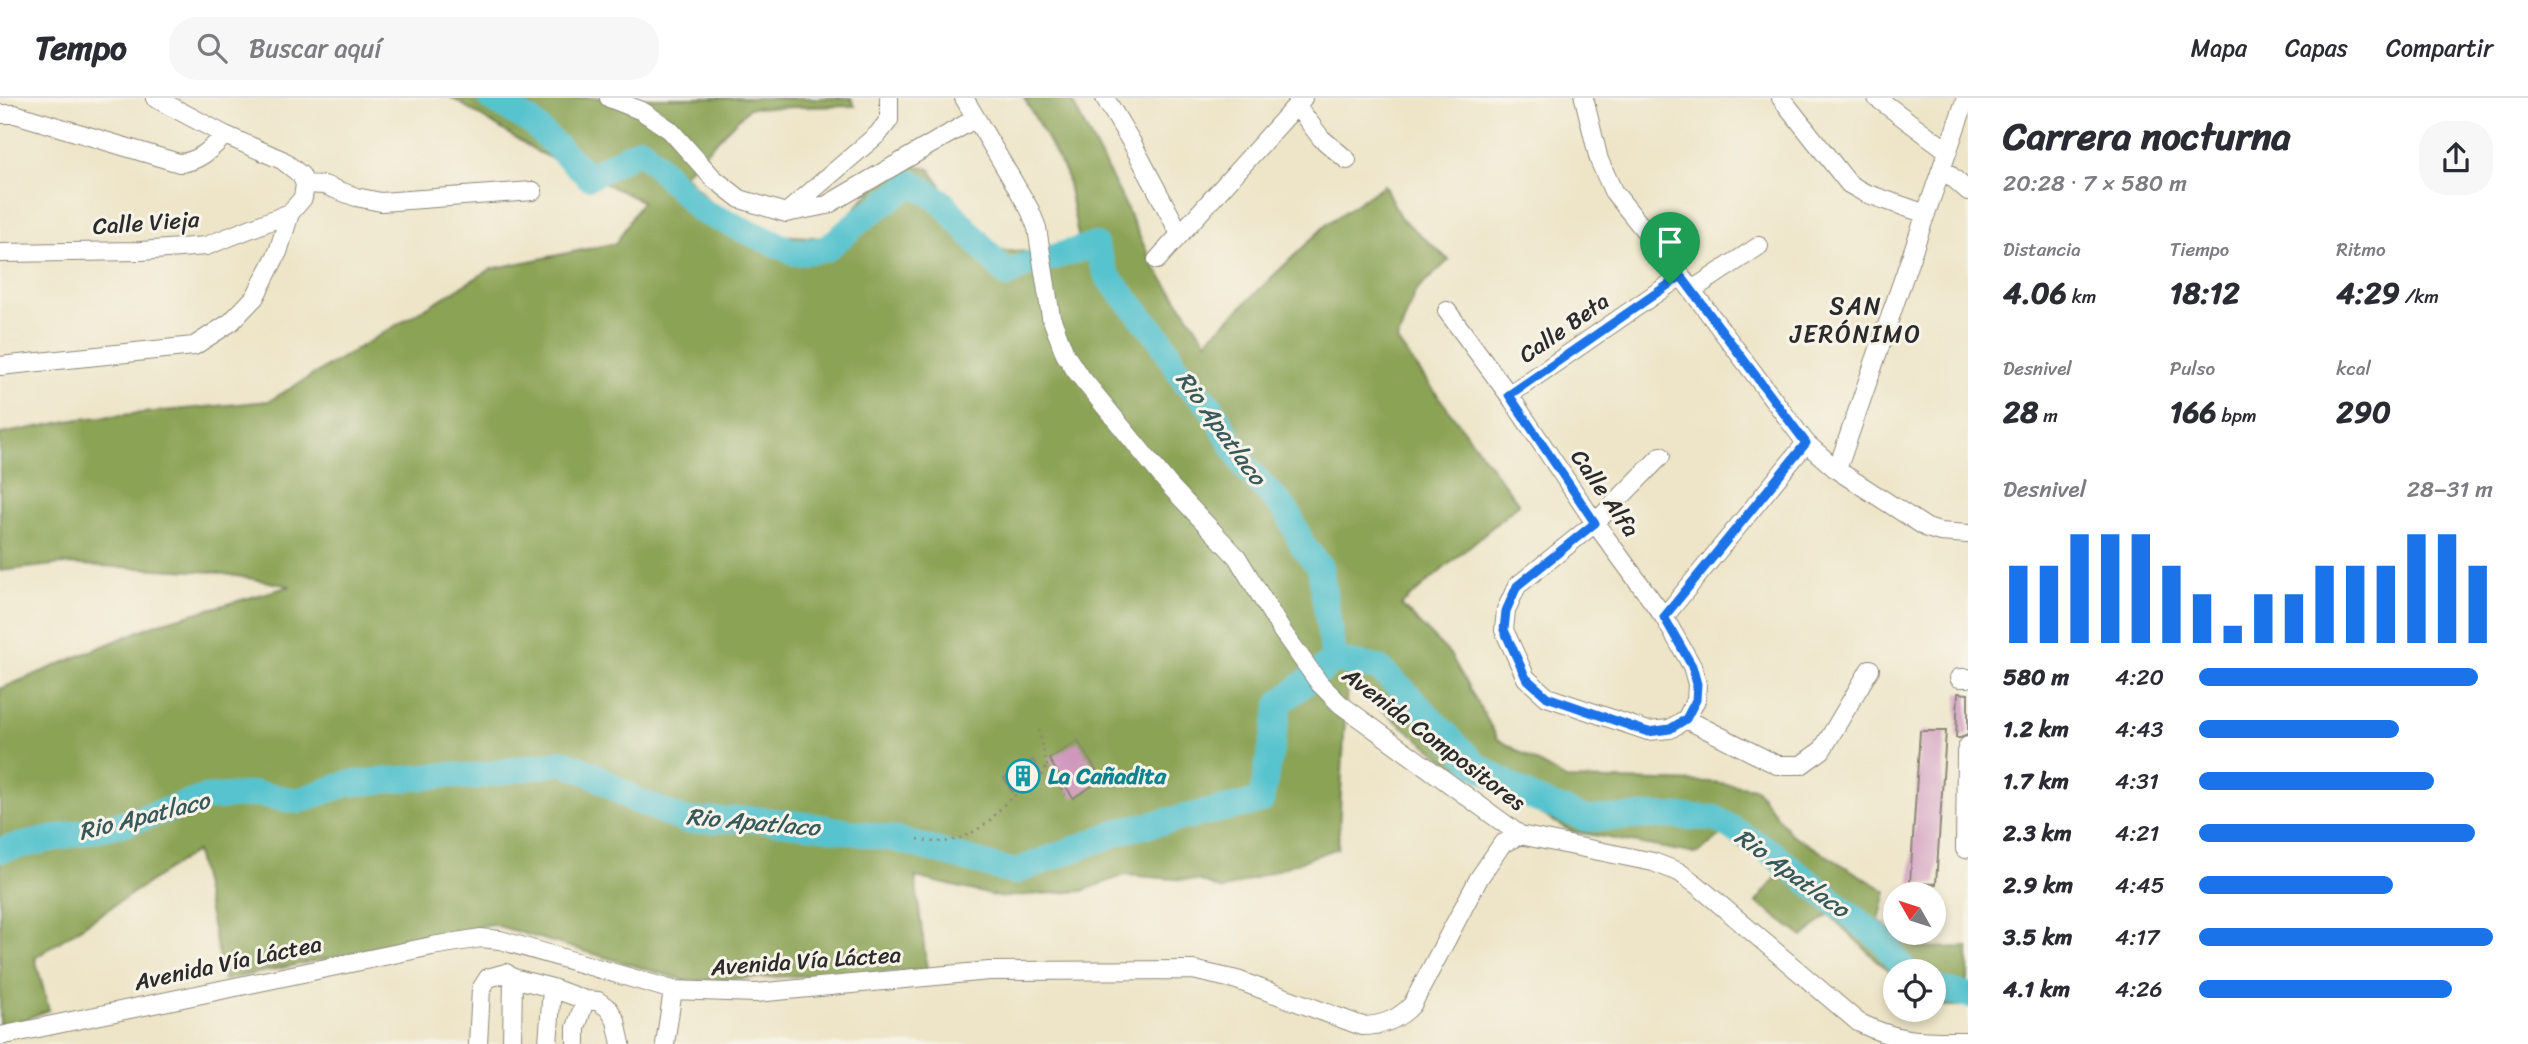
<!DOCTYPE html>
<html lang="es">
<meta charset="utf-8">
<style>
:root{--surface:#fff;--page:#f7f7f7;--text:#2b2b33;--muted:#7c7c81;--line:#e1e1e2;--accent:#1a73e8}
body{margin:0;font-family:Sriracha,sans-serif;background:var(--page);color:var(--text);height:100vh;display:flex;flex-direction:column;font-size:26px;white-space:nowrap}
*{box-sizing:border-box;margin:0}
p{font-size:23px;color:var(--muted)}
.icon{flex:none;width:38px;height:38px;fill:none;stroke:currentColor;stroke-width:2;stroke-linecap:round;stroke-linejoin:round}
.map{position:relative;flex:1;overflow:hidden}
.details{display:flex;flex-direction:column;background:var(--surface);width:560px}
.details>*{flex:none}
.needle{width:46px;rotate:309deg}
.buttons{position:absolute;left:1883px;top:784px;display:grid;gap:14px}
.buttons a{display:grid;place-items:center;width:63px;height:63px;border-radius:50%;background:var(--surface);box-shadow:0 4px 10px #0003;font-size:35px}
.pin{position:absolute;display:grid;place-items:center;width:60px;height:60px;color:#fff;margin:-72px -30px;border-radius:50% 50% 50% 0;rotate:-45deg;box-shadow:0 0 7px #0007}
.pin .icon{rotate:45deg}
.round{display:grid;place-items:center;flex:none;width:74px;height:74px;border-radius:28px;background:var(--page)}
.headline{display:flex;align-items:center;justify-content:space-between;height:119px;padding:0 35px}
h1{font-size:38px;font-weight:700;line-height:52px}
.figures{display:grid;grid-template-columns:repeat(3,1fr);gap:10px;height:119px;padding:7px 35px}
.figures div{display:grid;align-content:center}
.figures b{font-size:30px;font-weight:700}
.figures small{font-size:19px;font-weight:400}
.figures p{font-size:19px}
.chart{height:196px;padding:14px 35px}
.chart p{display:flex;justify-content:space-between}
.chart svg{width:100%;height:126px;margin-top:7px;stroke:var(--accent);stroke-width:6}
ul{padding:0 35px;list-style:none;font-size:23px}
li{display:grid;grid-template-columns:112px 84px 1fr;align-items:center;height:52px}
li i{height:18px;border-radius:9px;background:var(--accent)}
header{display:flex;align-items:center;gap:42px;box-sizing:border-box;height:98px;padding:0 35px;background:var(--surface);border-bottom:2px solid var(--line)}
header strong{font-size:33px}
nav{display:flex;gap:38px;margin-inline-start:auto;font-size:24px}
.search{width:490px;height:63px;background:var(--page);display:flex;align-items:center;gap:18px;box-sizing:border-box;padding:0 24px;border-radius:28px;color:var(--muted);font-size:26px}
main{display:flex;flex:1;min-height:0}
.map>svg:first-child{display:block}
.forest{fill:#8ba354;stroke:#5b6740;stroke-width:2}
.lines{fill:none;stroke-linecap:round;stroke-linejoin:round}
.river{stroke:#56c3ce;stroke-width:26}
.building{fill:#cf97bc}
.minor-casing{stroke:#8c887a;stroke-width:20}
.path{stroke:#8c887a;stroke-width:2.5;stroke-dasharray:2 5;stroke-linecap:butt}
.minor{stroke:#fff;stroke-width:18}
.route-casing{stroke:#fff;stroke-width:14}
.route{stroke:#1a73e8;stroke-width:9}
.labels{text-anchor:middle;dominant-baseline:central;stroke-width:6;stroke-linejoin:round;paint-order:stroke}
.street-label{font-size:23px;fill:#2b2b2b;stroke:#f7f3e8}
.culture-label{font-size:23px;font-weight:bold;fill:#0d838f;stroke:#f7f3e8;text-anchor:start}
.neighbourhood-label{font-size:24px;letter-spacing:2px;fill:#2b2b2b;stroke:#f7f3e8}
.water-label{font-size:24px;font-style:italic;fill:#38595c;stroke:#f7f3e8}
</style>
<header>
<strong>Tempo</strong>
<div class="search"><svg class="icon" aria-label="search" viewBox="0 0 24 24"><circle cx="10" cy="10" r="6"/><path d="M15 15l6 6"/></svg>Buscar aquí</div>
<nav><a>Mapa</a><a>Capas</a><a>Compartir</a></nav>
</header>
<main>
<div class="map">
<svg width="1968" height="946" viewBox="0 0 1968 946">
<rect width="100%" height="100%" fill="#f7f3e8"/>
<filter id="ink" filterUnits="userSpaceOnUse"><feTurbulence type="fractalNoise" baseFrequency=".0143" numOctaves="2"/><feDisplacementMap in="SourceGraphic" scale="14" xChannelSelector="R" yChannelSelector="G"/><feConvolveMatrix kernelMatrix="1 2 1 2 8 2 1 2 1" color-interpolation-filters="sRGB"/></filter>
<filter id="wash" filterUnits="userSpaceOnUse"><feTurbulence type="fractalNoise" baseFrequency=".00686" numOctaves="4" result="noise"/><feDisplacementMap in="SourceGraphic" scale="28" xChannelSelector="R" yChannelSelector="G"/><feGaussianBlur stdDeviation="1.57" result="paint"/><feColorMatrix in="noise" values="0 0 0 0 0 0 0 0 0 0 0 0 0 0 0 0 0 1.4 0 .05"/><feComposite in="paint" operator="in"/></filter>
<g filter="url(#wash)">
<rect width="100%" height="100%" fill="#eee5c8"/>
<path class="forest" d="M452,0h399l4,8 -106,2 -65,66 54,59 90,5 69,-76 33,7 51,80 101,7 -16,-83 -42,-75h46l51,98 31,67 54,78 121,-117 57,-39 16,32 49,43 -34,32 -18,49 122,163 -118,101 49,49 48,85 68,40 146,3 43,6 36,46 95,57 -7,30 37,27 52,-1v59h-23l-11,-6v-29h-39v7l-66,-64 -26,23 -47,-35 24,-29 -56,-39 -28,20 -125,-23 -128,-73 -96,-75 -9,165 -116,42 -21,-9 -76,-6 -43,16 -82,6 -85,-20 12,93 -240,11 -196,-57 -267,56 -28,-129 -161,107 14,52 -49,19v-340l156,-65 135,-38 -77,-14 -151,-8 -63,7v-137l79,-15 190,-18 222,-132 125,-26 26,-42 -104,-49z"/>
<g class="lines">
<path class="river" d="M490,0l41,24 58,55 52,-28 60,62 95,42 30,-4 41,-34 46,-32 29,19 65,73 16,-9 72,-21 12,31 53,63 24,41 27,27 35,61 42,45 15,33 17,21 14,93
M0,752l130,-28 74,-24 53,-4 41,7 48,-17 103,-9 23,2 91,-15 31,13 39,24 53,22 67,-2 62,7 83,14 116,32 111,-42 136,-29 19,-98 54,-43 44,8 24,21 74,76 54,32 56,22 67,-3 62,2 57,35 111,88 22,30
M1934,890l34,7"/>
</g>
<g id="blocks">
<path class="building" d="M1958,595l10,1v41l-8,3h-4z
M1920,633h26l-10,153 -26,-1z
M1078,643l24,39 -29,18 -24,-39z
M1033,662l8,14 -29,18 -8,-14z"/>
</g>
</g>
<g filter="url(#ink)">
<use href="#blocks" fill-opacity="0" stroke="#8c887a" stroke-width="2"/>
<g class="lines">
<defs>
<path id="minor" d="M609,0l33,13 28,19 43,48 27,21 46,14 41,-8 149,-87
M964,0l66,112 7,18 14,89 14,37 11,17 93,114 68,72 45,74 38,53 20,20 180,131 133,27 26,10 18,13 161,137c41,21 66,19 110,19
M1105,0l27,45 48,91
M1584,0l15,62 14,31 68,85 125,167 31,27 90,58 13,4 28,2
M1781,0l68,86 16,9 61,21
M1877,0l71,53
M1296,7l25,33 26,22
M0,16h15l164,49c20,-1 32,-14 46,-28
M1942,70l26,23
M305,86l19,1 32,12 25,5 152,-11
M786,115l92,-79 11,-14v-22
M0,155l141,-2 65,-5 84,-33 13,-15 2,-14 -4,-9 -19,-15 -57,-25 -70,-37
M1157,162l146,-162
M1692,192l67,-44
M1447,213l62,84 86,128 69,94 28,49 5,18 -1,16 -10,19 -16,10 -22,2 -101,-34 -21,-19 -22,-48 2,-20 11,-24 78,-63 66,-67
M0,268l194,-20 37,-24 24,-25 23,-45 12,-39
M1509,297l172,-119
M1837,372l129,-372
M1664,519l142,-174
M1959,580h9
M1686,621l91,46h24l21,-15 48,-81
M1965,751l1,-97 2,-6
M0,938l432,-90 49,-8 19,2 173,50 83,3 233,-22 204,-1 44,10 125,46c20,0 36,-6 50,-21l67,-127 23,-34 18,-9
M478,946l3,-55 7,-11 18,-5 7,5 39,10 33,12 13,1 11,8 7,12 5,23
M512,946l1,-66
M548,946l4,-56
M576,946v-16l9,-28
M665,946l8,-54"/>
</defs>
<use href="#minor" class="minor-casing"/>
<path class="path" d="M1039,632l8,36 18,29
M918,741c27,8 50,-1 71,-18 8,-7 14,-17 23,-24 20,-13 24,-7 35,-31"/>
<use href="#minor" class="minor"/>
</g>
</g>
<g class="lines" filter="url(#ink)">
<defs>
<path id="route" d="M1681,178l125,167 -142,174 28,49 5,18 -1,16 -10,19 -16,10 -22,3 -101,-35 -21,-19 -22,-48 2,-19 11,-25 78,-63 -86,-128z"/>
</defs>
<use href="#route" class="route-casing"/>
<use href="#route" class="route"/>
</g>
<defs>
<symbol id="building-ring" viewBox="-11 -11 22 22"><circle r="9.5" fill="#f7f3e8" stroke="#0f9aa8" stroke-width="1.5"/><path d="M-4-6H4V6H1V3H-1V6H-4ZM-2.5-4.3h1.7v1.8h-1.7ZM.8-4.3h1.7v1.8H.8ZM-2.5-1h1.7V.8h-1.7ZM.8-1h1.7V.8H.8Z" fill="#0f9aa8"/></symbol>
</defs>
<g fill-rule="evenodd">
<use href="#building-ring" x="1004" y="659" width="38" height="38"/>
</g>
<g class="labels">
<g class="street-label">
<text transform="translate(146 125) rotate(-4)">Calle Vieja</text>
<text transform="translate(1564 230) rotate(-35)">Calle Beta</text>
<text transform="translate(1605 395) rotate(55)">Calle Alfa</text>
<text transform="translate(1434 641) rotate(37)">Avenida Compositores</text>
<text transform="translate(806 863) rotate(-4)">Avenida Vía Láctea</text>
<text transform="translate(228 865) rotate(-12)">Avenida Vía Láctea</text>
</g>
<g class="culture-label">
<text x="1048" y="678">La Cañadita</text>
</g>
<g class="neighbourhood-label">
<text x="1856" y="208">SAN<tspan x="1856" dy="28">JERÓNIMO</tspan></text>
</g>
<g class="water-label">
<text transform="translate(1221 330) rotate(54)">Rio Apatlaco</text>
<text transform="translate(144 718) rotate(-14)">Rio Apatlaco</text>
<text transform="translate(753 724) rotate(5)">Rio Apatlaco</text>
<text transform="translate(1792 775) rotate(36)">Rio Apatlaco</text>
</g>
</g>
</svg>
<div class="buttons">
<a><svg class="needle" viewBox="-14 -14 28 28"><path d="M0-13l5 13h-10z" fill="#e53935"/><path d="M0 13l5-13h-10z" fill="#7c7c81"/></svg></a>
<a><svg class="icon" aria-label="locate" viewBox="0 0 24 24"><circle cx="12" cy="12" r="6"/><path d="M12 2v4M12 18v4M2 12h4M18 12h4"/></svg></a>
</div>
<div class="pin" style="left:1670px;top:186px;background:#1e9e55"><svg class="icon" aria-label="arrive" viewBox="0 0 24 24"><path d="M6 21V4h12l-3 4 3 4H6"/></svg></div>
</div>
<section class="details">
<div class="headline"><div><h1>Carrera nocturna</h1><p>20:28 · 7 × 580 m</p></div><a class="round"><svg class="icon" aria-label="share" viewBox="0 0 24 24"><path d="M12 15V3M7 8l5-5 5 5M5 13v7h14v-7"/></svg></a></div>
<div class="figures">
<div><p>Distancia</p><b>4.06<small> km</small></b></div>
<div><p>Tiempo</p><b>18:12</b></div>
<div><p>Ritmo</p><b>4:29<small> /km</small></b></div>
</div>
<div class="figures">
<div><p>Desnivel</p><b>28<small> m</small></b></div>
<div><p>Pulso</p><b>166<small> bpm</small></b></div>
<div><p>kcal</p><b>290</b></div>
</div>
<div class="chart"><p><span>Desnivel</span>28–31 m</p>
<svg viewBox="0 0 160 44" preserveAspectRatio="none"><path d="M5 44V17M15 44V17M25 44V6M35 44V6M45 44V6M55 44V17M65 44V27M75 44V38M85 44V27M95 44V27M105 44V17M115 44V17M125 44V17M135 44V6M145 44V6M155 44V17"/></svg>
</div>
<ul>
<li><b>580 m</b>4:20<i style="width:95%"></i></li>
<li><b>1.2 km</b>4:43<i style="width:68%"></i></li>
<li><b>1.7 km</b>4:31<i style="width:80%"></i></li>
<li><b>2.3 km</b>4:21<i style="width:94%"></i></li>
<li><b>2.9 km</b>4:45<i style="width:66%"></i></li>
<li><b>3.5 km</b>4:17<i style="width:100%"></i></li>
<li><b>4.1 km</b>4:26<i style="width:86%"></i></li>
</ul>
</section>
</main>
